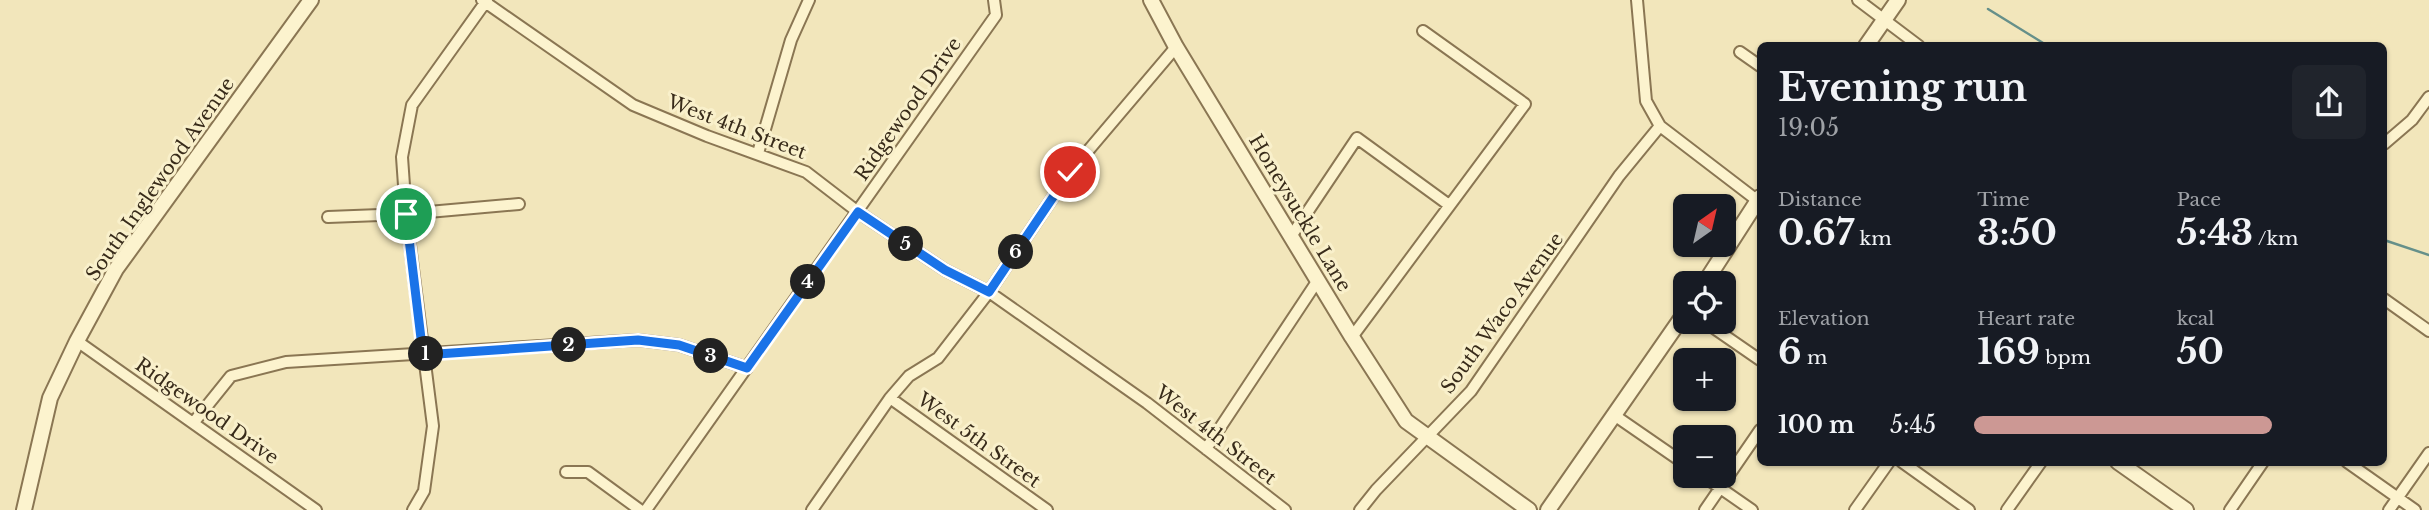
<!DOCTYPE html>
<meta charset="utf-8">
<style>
:root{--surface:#171b24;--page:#20242c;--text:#f1f3f6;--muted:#9ea1a6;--accent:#cc9894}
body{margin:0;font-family:"Libre Baskerville",serif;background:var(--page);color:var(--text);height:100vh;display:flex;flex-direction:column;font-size:26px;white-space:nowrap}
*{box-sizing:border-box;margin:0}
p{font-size:23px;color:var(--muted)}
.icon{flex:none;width:38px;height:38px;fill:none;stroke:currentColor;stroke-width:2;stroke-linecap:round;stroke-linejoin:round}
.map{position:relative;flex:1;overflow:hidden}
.panel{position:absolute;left:1757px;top:42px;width:630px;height:424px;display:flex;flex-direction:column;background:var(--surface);border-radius:10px;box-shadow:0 2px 5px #0004}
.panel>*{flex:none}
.needle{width:46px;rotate:34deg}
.tools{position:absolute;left:1673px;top:194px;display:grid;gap:14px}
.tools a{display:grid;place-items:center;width:63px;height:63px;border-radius:10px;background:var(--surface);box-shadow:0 2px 5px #0004;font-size:35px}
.pin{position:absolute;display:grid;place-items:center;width:60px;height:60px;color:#fff;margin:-30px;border:4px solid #fff;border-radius:50%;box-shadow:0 2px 7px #0007}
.km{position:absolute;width:35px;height:35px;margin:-18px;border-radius:50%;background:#222;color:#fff;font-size:19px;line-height:35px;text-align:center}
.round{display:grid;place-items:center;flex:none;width:74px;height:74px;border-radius:10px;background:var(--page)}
.summary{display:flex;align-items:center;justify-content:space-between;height:119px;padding:0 21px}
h1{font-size:38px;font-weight:800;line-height:52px}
.metrics{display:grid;grid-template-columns:repeat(3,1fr);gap:10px;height:119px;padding:7px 21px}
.metrics div{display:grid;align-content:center}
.metrics b{font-size:35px;font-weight:800}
.metrics small{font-size:19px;font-weight:400}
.metrics p{font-size:19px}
ul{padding:0 21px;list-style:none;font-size:23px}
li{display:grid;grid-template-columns:112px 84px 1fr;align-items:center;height:52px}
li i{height:18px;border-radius:9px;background:var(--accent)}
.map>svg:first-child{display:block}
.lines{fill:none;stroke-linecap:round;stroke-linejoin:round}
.stream{stroke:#66908a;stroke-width:2.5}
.minor-casing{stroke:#8a7653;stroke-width:14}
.tertiary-casing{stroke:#8a7653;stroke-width:18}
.minor{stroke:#fcf3ce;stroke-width:10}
.tertiary{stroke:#fcf3ce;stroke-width:14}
.route-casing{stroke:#fff;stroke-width:14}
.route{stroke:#1a73e8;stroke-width:9}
.labels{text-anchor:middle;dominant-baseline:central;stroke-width:6;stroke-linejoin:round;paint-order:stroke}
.street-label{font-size:19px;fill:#382b1a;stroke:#f9f0cb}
</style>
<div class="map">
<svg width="2429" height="510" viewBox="0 0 2429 510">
<rect width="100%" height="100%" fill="#f2e6bb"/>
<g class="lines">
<path class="stream" d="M1988,9l60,37
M2384,240l45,15"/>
<defs>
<path id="minor" d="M482,0l151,105 74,31 99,36 52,40 87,58 44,22 158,111 138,107
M1637,0l9,101 14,25 98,75
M1858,0l61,46
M1740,52l20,14
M2384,144l28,-24 17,-23
M758,153l33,-113 18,-40
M328,217l78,-3 113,-10
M1292,235l65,-97 92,67
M2384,299l45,32
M1705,322l55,38
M1352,337l173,-233 -102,-73
M77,341l239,169
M890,398l157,112
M1614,415l71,49
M194,422l37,-46 55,-14 352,-22 41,5 68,23
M1206,449l112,-169
M1902,462l67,48
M2347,462l68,48
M566,472h22l52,38
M1703,476l49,34
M413,510l11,-19 9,-65 -27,-212 -4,-57 10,-52 75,-105
M646,510l350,-495 -2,-15
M812,510l78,-112 19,-22 29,-18 51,-66 81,-120 106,-125
M1360,510l16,-20 95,-99 148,-215 41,-50
M1705,510l55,-80
M1855,510l34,-48
M2007,510l34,-48
M2230,510l33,-48
M2389,510l40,-57"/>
<path id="tertiary" d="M1151,0l25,47 176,290 54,84 123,89
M1866,46l32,-46
M1704,284l56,-87
M2118,462l68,48
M24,510l26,-112 27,-57 39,-72 195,-269
M1548,510l137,-197"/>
</defs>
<use href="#minor" class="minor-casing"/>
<use href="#tertiary" class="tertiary-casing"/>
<use href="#minor" class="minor"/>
<use href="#tertiary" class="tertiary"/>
</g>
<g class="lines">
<defs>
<path id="route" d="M406,214l17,141 215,-15 41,5 68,23 111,-156 87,58 44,22 81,-120"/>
</defs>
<use href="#route" class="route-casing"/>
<use href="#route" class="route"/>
</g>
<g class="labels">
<g class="street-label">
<text transform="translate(908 109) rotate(-55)">Ridgewood Drive</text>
<text transform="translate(737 127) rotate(21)">West 4th Street</text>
<text transform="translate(160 179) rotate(-55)">South Inglewood Avenue</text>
<text transform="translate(1300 213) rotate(59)">Honeysuckle Lane</text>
<text transform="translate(1502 313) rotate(-54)">South Waco Avenue</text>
<text transform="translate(207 411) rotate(35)">Ridgewood Drive</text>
<text transform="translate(1216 435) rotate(38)">West 4th Street</text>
<text transform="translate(979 440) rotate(36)">West 5th Street</text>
</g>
</g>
</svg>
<div class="tools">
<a><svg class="needle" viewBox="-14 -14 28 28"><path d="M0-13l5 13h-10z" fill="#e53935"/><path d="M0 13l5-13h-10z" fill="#9ea1a6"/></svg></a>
<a><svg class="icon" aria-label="locate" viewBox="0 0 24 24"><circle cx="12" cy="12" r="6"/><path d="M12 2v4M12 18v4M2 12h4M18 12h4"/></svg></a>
<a>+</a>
<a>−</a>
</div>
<div class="pin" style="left:406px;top:214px;background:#1e9e55"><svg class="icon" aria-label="arrive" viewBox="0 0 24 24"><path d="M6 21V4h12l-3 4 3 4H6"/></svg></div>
<div class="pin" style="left:1070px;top:172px;background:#d93025"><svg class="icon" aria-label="check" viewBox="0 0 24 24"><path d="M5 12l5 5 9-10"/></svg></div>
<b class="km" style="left:426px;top:354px">1</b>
<b class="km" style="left:569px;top:345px">2</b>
<b class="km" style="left:711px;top:356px">3</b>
<b class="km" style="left:808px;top:282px">4</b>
<b class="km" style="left:906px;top:244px">5</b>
<b class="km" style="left:1016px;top:252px">6</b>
<section class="panel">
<div class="summary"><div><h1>Evening run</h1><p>19:05</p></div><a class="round"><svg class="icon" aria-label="share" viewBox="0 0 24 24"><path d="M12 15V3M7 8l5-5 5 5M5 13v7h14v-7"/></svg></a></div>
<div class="metrics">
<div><p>Distance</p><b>0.67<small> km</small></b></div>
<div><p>Time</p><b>3:50</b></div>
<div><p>Pace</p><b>5:43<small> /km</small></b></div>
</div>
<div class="metrics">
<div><p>Elevation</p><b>6<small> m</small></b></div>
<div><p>Heart rate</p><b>169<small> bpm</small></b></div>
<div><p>kcal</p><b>50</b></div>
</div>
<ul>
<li><b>100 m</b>5:45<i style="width:76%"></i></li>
</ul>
</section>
</div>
